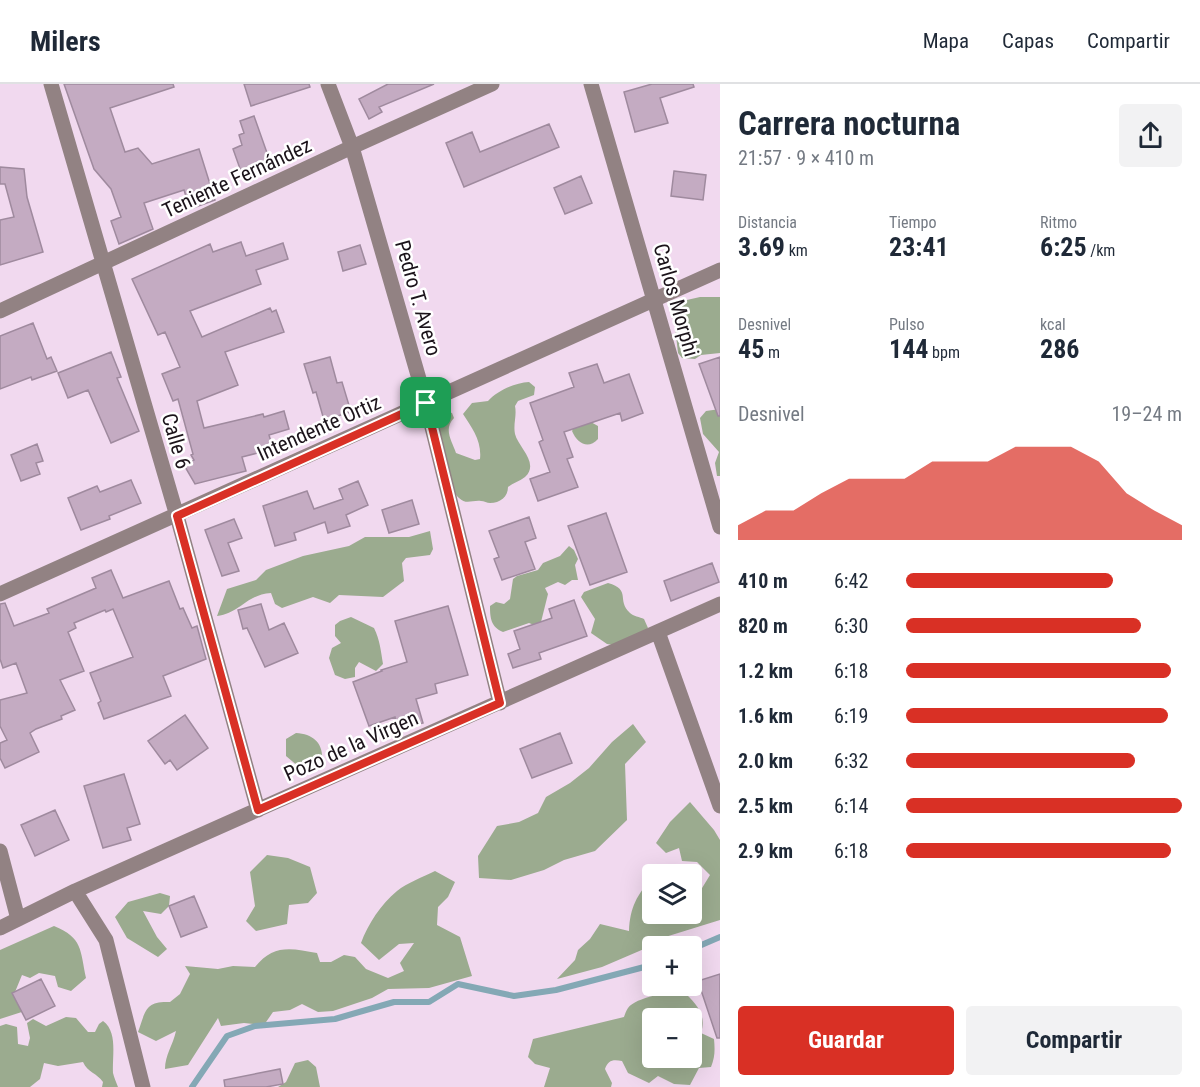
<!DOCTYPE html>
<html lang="es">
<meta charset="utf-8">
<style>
:root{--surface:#fff;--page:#f2f2f3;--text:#1f2937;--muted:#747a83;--line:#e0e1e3;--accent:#d93025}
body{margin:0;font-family:"Roboto Condensed",sans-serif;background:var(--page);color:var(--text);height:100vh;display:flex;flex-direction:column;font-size:22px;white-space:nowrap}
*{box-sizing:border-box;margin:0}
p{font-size:20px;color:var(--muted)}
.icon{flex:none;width:33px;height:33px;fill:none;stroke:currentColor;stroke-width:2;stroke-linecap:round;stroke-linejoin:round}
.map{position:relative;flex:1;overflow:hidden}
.sheet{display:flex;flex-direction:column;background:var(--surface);width:480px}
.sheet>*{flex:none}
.tools{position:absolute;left:642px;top:780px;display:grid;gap:12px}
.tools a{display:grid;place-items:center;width:60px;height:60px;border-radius:6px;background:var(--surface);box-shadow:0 6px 24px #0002;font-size:30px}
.pin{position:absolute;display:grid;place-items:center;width:51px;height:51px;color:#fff;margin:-26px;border-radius:12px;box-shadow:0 3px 9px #0006}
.round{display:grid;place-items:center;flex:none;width:63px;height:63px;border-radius:6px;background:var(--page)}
.headline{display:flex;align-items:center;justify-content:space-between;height:102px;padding:0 18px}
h1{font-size:33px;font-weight:700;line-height:45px}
.figures{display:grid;grid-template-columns:repeat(3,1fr);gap:9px;height:102px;padding:6px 18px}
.figures div{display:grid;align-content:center}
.figures b{font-size:26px;font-weight:700}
.figures small{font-size:16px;font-weight:400}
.figures p{font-size:16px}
.chart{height:168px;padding:12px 18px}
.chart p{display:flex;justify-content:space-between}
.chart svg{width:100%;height:108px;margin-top:6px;fill:var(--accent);opacity:.7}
.action{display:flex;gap:12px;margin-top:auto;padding:12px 18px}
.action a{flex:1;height:69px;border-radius:6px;background:var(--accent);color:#fff;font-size:24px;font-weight:700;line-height:69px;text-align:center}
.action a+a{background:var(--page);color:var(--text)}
ul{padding:0 18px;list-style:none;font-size:20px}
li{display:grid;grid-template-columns:96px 72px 1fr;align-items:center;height:45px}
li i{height:15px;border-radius:8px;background:var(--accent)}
header{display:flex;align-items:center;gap:36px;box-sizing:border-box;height:84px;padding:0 30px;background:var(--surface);border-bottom:2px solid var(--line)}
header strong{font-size:28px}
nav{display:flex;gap:33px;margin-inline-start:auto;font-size:21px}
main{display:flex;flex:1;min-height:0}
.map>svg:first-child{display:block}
.forest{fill:#9bab8f;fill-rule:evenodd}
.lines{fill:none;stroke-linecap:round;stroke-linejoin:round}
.stream{stroke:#84a8b5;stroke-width:6}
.building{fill:#c4abc2;stroke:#9f8a9e;stroke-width:1.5}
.street{stroke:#928283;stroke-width:15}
.route-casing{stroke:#fff;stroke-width:12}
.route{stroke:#d93025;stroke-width:8}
.labels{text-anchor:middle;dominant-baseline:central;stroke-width:5;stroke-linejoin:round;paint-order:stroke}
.street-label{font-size:21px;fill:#1b131a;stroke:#fff}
</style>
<header>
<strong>Milers</strong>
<nav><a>Mapa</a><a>Capas</a><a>Compartir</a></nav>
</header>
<main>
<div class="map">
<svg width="720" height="1003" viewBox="0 0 720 1003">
<rect width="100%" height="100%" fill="#f1d9ef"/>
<path class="forest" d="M700,213h20v56l-19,2 -6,4 -13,-1 -4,-5 -5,-44 5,-7z
M529,298l6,5 -1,8 -16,6 -3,5c2,10 -2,18 0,28 3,13 25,29 10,43 -5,4 -12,6 -17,10 0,10 -8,16 -18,16 -3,0 -6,-2 -9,-2 -9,-1 -15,4 -22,-3 -11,-9 -20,-56 -19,-71l-4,-9 3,-4 10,-2 3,1 2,5c-11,11 -2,23 2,35l19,7 5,-1c2,-18 -8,-31 -17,-45l9,-11 16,-2c10,-11 27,-18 41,-19z
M720,325v67h-3l-2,-13 4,-11 -16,-18 -3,-16 6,-7z
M578,337h11l9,5v13c-10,11 -21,4 -26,-8z
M430,447l3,18 -3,6 -24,3 -4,5 2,18 -21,16 -44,-2 -9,8 -17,-6 -31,11 -7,-4 -4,-11c-26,2 -30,20 -54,23l10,-27 29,-9 10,-10 37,-14 46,-10 16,-9h44z
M569,462l5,4 4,9 -3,6 3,15h-6l-7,5 -7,-3 -13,6 3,6 -7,28 -7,3 -5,-2 -26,9c-12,-5 -13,-14 -13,-26l6,-4 8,2 6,-5 3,-20 4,-3 21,-6 5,-7 17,-7z
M608,499c24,7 8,17 22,30 3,3 10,4 14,6l4,9 -24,19 -17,-3 -16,-11 4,-14 -14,-22 3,-5z
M351,533l23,11c6,12 7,24 9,36l-7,7 -17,-9 -4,6v9l-10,2 -10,-4 -6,-17 3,-10 9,-5 -6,-7v-11l5,-4z
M633,640l13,18 -21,22 2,56 -32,31 -31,9 -20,10 -33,10 -32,-2 -1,-22 19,-30 22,-4 19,-9 8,-16 24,-14 19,-15 23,-26z
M296,649c18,1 28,11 26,29l-9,7 -14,-2 -13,-11v-17z
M690,718l24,28 6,10v80l-58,18 -18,11 -42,18 -45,12 18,-19 3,-10 12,-11 10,-15 29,7c1,-24 8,-36 23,-53v36h40v-17l7,-4 11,-18 -13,-13 -15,-1 -3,-13 -13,5 -10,-10 14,-21z
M267,771l21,3 22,9 7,26 -9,10 -19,2 -2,19 -31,7 -10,-10 9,-15 -5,-34z
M435,787l20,11 -7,15 -10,10 -1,18 23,12 12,39 -43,12 -41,1 -16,9 -39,13 -15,1 -16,-8 -12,6 -17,2 -9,13 -20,-2 -23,3 -3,-8 -30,47 -23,4c0,-14 8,-24 11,-38l-20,10 -18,-9c8,-22 7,-31 32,-30l10,-8 10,-20 -5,-8 33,3 15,-3 22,1c18,-23 36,-19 62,-14l3,9h11l13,-7 11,2 11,12 22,9 16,-7 -4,-8 14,-20 -15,1 -20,16 -18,-17c7,-19 20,-39 36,-52 10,-8 26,-14 38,-20z
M160,809l10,3 -1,10 -8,8 -18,-3 14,26 10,12 -9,8 -31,-19 -12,-21 13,-15z
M54,842c29,12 26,24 32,52l-15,13 -13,-4 -3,-11 -16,-3 -9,5 -8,-3 -7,17 13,18 -28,9v-69z
M683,907c13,13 24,23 18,42l13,6c1,11 1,18 -3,28l-12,1 -9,17 -16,-1 -16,-8 -9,7 -21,-10 -6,-12c-9,-2 -14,-1 -17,8l7,14 -1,4h-67l6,-19 -15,-4 -7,-7 5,-18 91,-22c1,-3 2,-6 4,-9 8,-11 42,-16 55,-17zM652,934h40v40h-40z
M66,933l10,1 12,14h7l4,-8 4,-3c15,11 9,35 10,52 1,4 3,9 5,14h-16l1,-5c-6,-9 -15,-9 -20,-20l-25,4 -14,-3 -4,16 -10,8h-30v-61l6,-2 11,3 1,17 10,2 2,-8 -3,-15 6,-4 13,7z
M308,976l8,7 4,20h-42l8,-5 9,-19z"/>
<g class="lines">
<path class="stream" d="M692,865l28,-12
M192,1003l35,-51 28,-10 80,-7 59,-17h35l29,-18 56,12 42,-6 96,-25"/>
</g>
<path class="building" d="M64,0h109l1,3 -64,21 15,44 13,-4 14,16 47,-15 16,51 -25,9 -6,-19 -40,13 9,26 -34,15 -8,-23 10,-4 -10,-28 -17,-20z
M244,0h65l1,3 -59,19z
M388,0h46l-55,23 3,5 -13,7 -10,-20z
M652,0h41l1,3 -34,11 8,25 -33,9 -11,-40z
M254,32l18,51 -29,10 -10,-28 9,-4 -3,-10 5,-2 -4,-12z
M549,40l10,23 -95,40 -18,-44 26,-11 8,20z
M0,83l24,2 3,28 16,55 -43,13v-45l14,-3 -9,-33h-5z
M674,87l32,4 -3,25 -32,-4z
M581,92l11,27 -27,11 -11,-26z
M241,158l5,14 37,-13 5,16 -32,11 5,14 -71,27 12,26 68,-29 2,4 4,-2 8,22 -59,20 13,33 -41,16 7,27 59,-14 1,3 20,-6 5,18 -20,6 4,14 -31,8 4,14 -51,13 -11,-19 10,-5 -3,-5 2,-1 -15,-55 -5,2 -11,-27 18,-7 -15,-35 -7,3 -26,-56 78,-35 3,8z
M360,161l6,19 -23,7 -5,-19z
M33,239l14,36 4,-2 6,14 -25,9 -1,-3 -31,12v-53z
M111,268l10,25 -4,1 22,53 -28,12 -23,-53 -20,8 -10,-25z
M330,273l7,26 5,-1 9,30 -27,8 -8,-28 -3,1 -9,-29z
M720,273v59h-2l-19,-52z
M597,280l7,19 25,-9 14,39 -21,8 -2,-8 -56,19 9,25 -6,2 11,28 -40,14 -8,-22 20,-7 -11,-30 4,-2 -13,-37 44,-16 -5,-14z
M37,360l6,17 -7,2 4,11 -19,7 -10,-26z
M131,396l10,23 -32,13 1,3 -29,11 -13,-32 29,-12 3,6z
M358,397l10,24 -22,10 4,11 -22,7 -3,-11 -31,11 2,7 -21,6 -12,-40 44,-15 7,18 29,-10 -4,-10z
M412,416l7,24 -30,9 -7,-23z
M606,429l21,59 -37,13 -22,-59z
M529,433l7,21 -11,4 10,27 -33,11 -8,-21 5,-2 -10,-26z
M234,435l8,19 -14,5 11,28 -17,5 -17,-46z
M712,479l7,19 -48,19 -7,-20z
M111,486l12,28 46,-17 11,28 3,-1 9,20 5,-2 9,33 -43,17 8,20 -67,23 -6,-16 3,-2 -11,-28 43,-16 -20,-48 -7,3 -1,-2 -31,13 2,5 -8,4 16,39 -24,9 15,30 -14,6 1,3 -26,10 -6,4 9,19 -34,16 -5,-10v-15l7,-3 -7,-14v-26l27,-7 -11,-30 -13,5 -3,-9v-55l5,-1 9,23 35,-13 -2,-4 49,-21 -4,-10z
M574,516l13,36 -48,17 2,6 -28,9 -5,-14 12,-5 -6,-18 38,-13 -3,-9z
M261,520l8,26 15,-7 14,30 -33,14 -18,-39 -4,1 -5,-19z
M448,522l20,69 -33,9 2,9 -21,6 7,24 -25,6 -3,-12 -26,9 -16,-44 29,-11 -1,-1 26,-8 -12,-41z
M185,631l23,33 -31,22 -7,-10 -5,4 -17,-23z
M560,649l12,30 -40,15 -12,-29z
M124,690l16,50 -13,4 4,12 -28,8 -19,-62z
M55,726l14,30 -34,16 -14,-31z
M194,812l13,31 -26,10 -12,-31z
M720,890v64h-3l-19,-57z
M41,895l14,27 -29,14 -14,-27z
M280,985l3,15 -17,3h-41l-1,-7z"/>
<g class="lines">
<path class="street" d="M51,0l126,432 81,294
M328,0l24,63 74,256 74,300
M591,0l129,443
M0,227l352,-164 140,-63
M0,510l720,-324
M658,548l62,174
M0,767l18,68
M75,807l31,49 37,147
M0,844l75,-37 645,-287"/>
</g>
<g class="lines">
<defs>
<path id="route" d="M426,319l74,300 -242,107 -81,-294z"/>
</defs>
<use href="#route" class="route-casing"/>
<use href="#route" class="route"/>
</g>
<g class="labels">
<g class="street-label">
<text transform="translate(237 94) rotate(-25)">Teniente Fernández</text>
<text transform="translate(418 214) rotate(74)">Pedro T. Avero</text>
<text transform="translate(676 216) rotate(74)">Carlos Morphi</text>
<text transform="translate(319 344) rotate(-24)">Intendente Ortiz</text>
<text transform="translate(176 357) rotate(74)">Calle 6</text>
<text transform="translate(351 662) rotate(-24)">Pozo de la Virgen</text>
</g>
</g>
</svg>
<div class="tools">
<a><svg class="icon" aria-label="layers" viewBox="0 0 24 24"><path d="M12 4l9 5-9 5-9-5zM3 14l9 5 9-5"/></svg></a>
<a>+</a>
<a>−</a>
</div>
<div class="pin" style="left:426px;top:319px;background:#1e9e55"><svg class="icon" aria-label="arrive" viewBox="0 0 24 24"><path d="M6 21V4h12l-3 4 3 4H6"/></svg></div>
</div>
<section class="sheet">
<div class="headline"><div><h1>Carrera nocturna</h1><p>21:57 · 9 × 410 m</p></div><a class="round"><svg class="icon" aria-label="share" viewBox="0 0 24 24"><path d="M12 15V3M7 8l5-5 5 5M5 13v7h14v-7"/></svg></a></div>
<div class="figures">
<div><p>Distancia</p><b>3.69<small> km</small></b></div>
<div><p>Tiempo</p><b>23:41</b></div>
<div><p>Ritmo</p><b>6:25<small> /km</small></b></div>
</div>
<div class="figures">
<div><p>Desnivel</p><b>45<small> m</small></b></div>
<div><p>Pulso</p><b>144<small> bpm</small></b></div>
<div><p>kcal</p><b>286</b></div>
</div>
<div class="chart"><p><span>Desnivel</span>19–24 m</p>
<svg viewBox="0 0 160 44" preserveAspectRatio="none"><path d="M0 44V38L10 32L20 32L30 25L40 19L50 19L60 19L70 12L80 12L90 12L100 6L110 6L120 6L130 12L140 25L150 32L160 38V44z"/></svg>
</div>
<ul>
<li><b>410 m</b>6:42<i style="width:75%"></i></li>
<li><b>820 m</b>6:30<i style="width:85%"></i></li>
<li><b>1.2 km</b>6:18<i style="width:96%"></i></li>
<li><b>1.6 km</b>6:19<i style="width:95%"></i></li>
<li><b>2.0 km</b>6:32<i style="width:83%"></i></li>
<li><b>2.5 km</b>6:14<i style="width:100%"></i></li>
<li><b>2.9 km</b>6:18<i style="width:96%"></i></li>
</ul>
<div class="action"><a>Guardar</a><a>Compartir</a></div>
</section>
</main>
